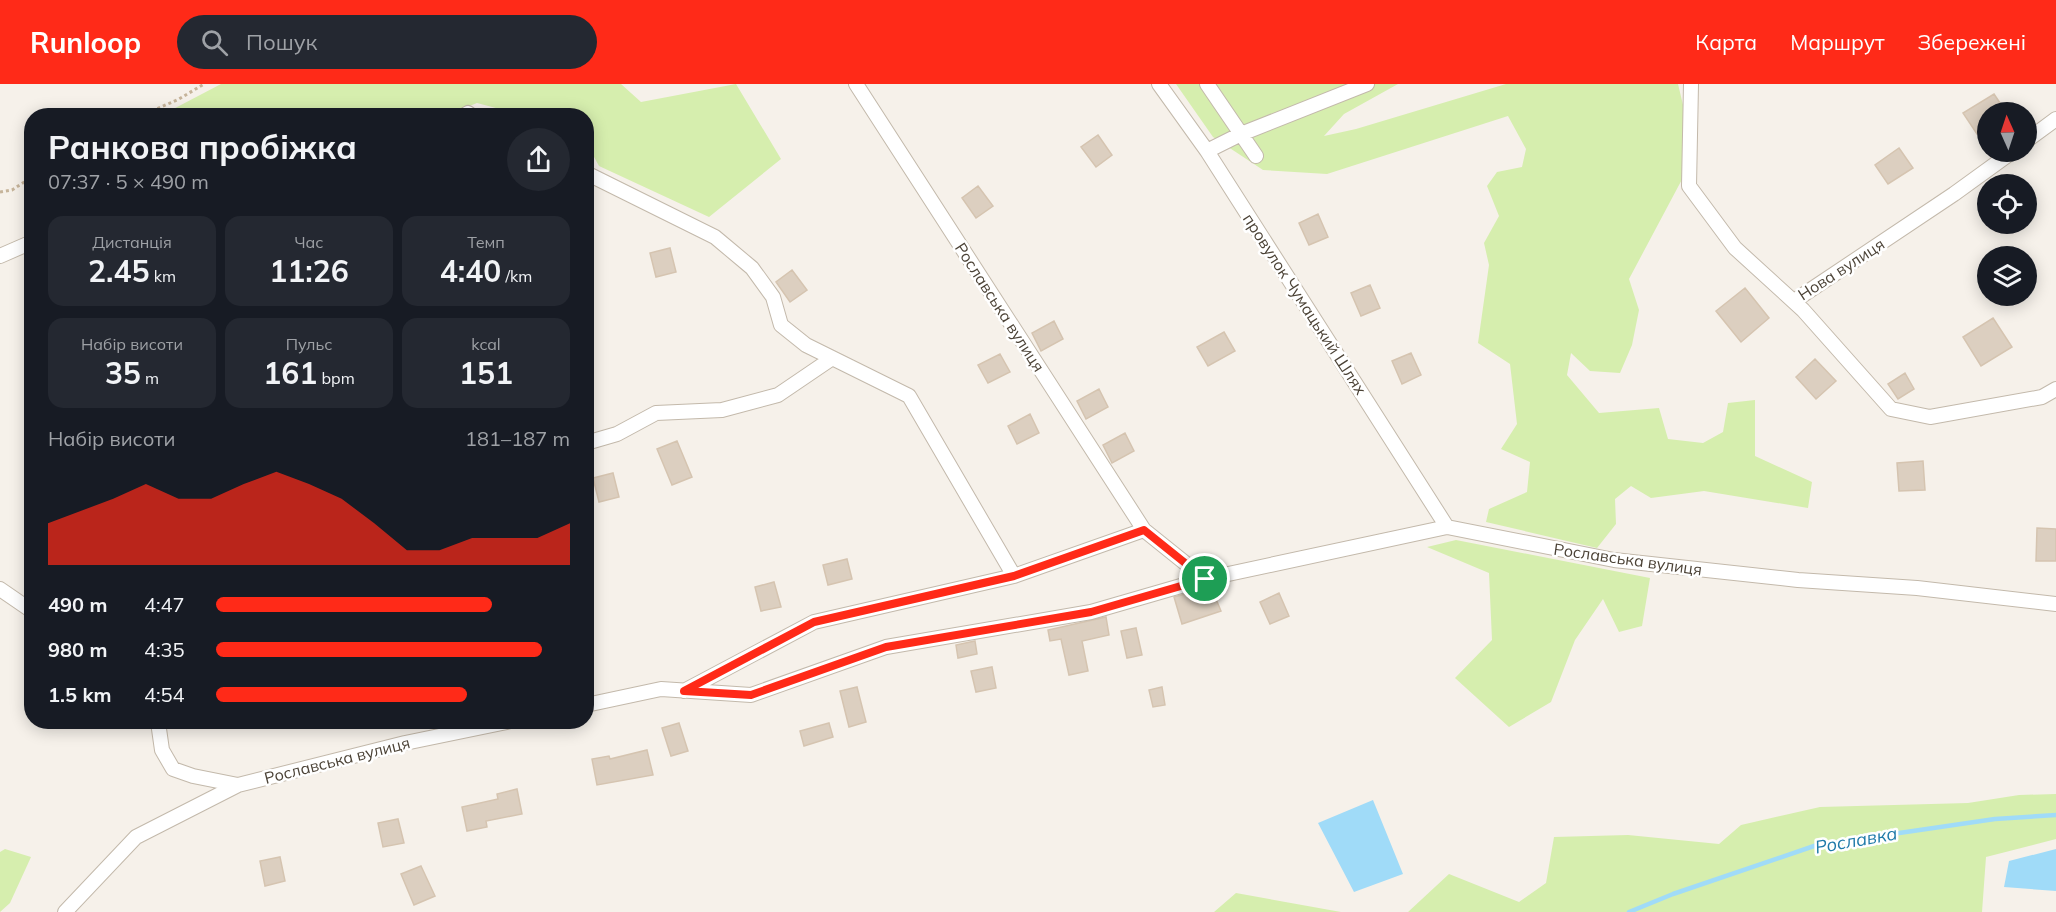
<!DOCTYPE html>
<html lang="uk">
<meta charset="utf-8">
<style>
:root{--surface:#171b24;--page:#242831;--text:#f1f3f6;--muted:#9ea1a6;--accent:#ff2a18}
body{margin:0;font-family:Mulish,sans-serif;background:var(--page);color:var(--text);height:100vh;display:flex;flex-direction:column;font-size:22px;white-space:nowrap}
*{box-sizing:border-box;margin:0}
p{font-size:20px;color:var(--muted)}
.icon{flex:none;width:33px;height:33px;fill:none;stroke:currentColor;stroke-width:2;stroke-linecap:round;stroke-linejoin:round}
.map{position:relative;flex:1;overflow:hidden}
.drawer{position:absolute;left:24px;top:24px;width:570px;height:621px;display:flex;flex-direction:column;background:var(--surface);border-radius:24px;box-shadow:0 3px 15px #0003}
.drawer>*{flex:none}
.needle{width:39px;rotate:357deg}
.controls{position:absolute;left:1977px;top:18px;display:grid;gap:12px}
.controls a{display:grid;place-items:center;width:60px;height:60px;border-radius:50%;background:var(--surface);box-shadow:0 3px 15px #0003;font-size:30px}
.pin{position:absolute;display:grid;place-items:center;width:51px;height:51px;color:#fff;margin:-26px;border:3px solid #fff;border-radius:50%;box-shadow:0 2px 6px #0007}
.round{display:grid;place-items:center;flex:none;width:63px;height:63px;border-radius:32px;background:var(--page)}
.headline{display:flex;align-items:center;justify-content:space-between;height:102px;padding:0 24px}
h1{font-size:33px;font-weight:700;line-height:45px}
.stats{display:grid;grid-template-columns:repeat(3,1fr);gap:9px;height:102px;padding:6px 24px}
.stats div{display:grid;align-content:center;border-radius:15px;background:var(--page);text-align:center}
.stats b{font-size:30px;font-weight:700}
.stats small{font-size:16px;font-weight:400}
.stats p{font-size:16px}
.chart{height:168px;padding:12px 24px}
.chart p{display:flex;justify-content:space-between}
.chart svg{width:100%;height:108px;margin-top:6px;fill:var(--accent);opacity:.7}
ul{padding:0 24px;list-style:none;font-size:20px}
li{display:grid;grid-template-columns:96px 72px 1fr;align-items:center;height:45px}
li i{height:15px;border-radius:8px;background:var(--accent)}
header{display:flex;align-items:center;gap:36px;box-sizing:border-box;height:84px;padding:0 30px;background:var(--accent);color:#fff}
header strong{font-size:28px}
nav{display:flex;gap:33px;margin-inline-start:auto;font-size:21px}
.search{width:420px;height:54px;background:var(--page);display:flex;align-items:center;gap:15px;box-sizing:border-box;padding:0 21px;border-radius:33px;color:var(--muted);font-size:22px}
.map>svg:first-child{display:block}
.green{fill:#d6eeae}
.water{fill:#a0dbf8}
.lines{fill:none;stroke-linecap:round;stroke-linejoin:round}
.stream{stroke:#a0dbf8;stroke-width:4.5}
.building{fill:#dccfc0;stroke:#d5c4b0;stroke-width:1.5}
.street-casing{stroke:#c3b9ab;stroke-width:16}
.path{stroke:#c6b49a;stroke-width:3;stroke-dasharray:3 3;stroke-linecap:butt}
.street{stroke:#fff;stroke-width:14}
.route-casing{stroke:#fff;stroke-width:12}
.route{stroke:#ff2a18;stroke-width:8}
.labels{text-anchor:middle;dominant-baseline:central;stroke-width:5;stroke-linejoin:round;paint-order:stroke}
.street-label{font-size:16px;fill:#4b4236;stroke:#fff}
.water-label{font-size:18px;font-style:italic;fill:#1f7aa9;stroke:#fff}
</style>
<header>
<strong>Runloop</strong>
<div class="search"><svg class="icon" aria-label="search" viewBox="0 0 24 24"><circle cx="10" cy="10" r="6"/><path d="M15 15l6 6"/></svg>Пошук</div>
<nav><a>Карта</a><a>Маршрут</a><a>Збережені</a></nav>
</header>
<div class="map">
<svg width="2056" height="828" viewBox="0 0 2056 828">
<rect width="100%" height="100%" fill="#f6f1ea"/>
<path class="green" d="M221,0h400l20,18 95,-18 45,75 -72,58 -110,-51 -12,-22 -1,-28 -64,-1 -45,-12 -32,13h-285z
M1176,0h222l-54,30 -20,22 32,-7 150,-45h172l17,71 -66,124 10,31 -7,35 -12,28 -30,-2 -19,-18 -4,22 32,38 60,-5 9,31 35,4 20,-11 5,-29 27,-3v56l57,26 -4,26 -104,-17 -53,7 -20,-12 -16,13 1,25 -19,24 -111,-26 3,-13 38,-17 3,-30 -29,-13 16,-25 -7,-60 -32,-21 11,-78 -5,-22 15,-27 -12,-30 10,-14 25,-5 4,-18 -18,-33 -181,58 -64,-4 -50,-33z
M1456,456l194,38 -8,48 -23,6 -16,-33 -28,41 -24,62 -42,25 -54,-49 37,-38 -3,-67 -62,-26z
M2056,710v45l-70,18 -4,55h-574l41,-38 70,28 27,-19 8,-46 74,-2 91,9 22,-19 79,-18 148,-4 51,-8z
M5,765l26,8 -21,46 -10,9v-60z
M1236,809l105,19h-127z"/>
<path class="water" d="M1373,716l30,74 -49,18 -36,-69z
M2056,765v42l-52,-4 5,-26z"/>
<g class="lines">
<path class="stream" d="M1629,828l44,-18 144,-49 178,-26 61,-4"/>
</g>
<path class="building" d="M1994,10l12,18h-18v15l-11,7 -14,-21z
M1098,51l14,20 -16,12 -15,-20z
M1899,64l14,20 -25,16 -13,-19z
M978,102l15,20 -17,12 -14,-20z
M1318,130l10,23 -19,8 -10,-22z
M670,164l6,24 -20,5 -6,-24z
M792,186l15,20 -17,12 -14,-20z
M1370,201l10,23 -19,8 -10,-23z
M1745,204l24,30 -28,24 -25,-31z
M1993,234l19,29 -31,19 -18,-29z
M1054,237l9,18 -22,12 -9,-18z
M1224,248l11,19 -27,15 -11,-19z
M1411,269l10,22 -19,9 -10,-23z
M1000,270l10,18 -22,11 -10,-18z
M1815,275l21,22 -20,18 -20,-22z
M1905,289l9,16 -16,10 -10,-15z
M1099,305l9,18 -22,12 -9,-18z
M1030,330l9,19 -22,11 -9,-18z
M1125,349l9,18 -22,12 -9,-18z
M677,357l15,36 -20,8 -15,-36z
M1923,377l2,29 -26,1 -2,-28z
M613,389l6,24 -20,5 -6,-24z
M2037,444l19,1v32h-20z
M847,475l5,20 -24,6 -5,-20z
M774,498l7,25 -20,4 -6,-24z
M1211,503l10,24 -39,13 -8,-27z
M1279,509l10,23 -19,8 -10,-22z
M1106,533l3,18 -27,6 6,30 -19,4 -8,-36 -11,2 -2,-11z
M1136,544l6,27 -15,3 -6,-27z
M975,557l2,13 -19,4 -2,-13z
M992,583l4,21 -20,4 -5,-21z
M857,603l9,35 -17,5 -9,-36z
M1162,603l3,18 -12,2 -4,-17z
M679,639l9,28 -17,5 -9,-28z
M829,639l4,14 -29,9 -4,-15z
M647,666l6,25 -56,10 -5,-26 17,-3 1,3z
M517,705l5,25 -36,7 1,6 -20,4 -5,-24 36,-8 -1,-5z
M398,735l6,24 -21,4 -5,-24z
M280,773l5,24 -20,5 -5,-25z
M421,782l14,30 -21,9 -13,-31z"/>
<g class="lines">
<defs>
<path id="street" d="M856,0l288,446 61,49
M1159,0l48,67 240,376
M1207,0l49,72
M1691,0l-2,102 46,62 68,62 88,99 39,8 112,-20 14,-8
M463,32l5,-3 4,3
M2026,57l30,-22
M1207,67l34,-17 126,-50
M586,89l129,64 37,31 21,29 8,28 25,20 103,51 105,180
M0,172l32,-14
M1794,217l160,-107 58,-42
M586,359l31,-9 39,-21 66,-3 56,-15 53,-36
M0,505l32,22
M684,607l130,-69 200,-46 130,-46
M586,621l75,-16 90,6 135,-48 205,-35 114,-33 242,-52 167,33 184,20 119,8 139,16
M158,638l4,28 11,19 20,7 45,9
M65,828l71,-75 102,-52 167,-42 102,-21"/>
</defs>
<use href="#street" class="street-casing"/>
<path class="path" d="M141,32l38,-17 25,-15
M0,108l12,-2 20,-13"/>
<use href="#street" class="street"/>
</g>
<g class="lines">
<defs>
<path id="route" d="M1144,446l61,49 -114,33 -205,35 -135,48 -67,-4 130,-69 200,-46z"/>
</defs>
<use href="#route" class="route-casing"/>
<use href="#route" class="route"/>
</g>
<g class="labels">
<g class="street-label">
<text transform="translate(1841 185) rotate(-33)">Нова вулиця</text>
<text transform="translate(1305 220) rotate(57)">провулок Чумацький Шлях</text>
<text transform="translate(1000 223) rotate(57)">Рославська вулиця</text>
<text transform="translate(1628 475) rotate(8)">Рославська вулиця</text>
<text transform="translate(337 676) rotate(-14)">Рославська вулиця</text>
</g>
<g class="water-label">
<text transform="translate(1856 756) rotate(-10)">Рославка</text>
</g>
</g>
</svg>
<div class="controls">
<a><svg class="needle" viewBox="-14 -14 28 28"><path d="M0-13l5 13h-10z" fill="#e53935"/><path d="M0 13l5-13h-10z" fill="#9ea1a6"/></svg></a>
<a><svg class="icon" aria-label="locate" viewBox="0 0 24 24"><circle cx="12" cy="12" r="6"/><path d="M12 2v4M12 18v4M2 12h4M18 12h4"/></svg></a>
<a><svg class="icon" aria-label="layers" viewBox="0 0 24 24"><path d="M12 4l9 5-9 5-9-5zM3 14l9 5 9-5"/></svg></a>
</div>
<div class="pin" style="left:1205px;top:495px;background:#1e9e55"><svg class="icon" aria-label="arrive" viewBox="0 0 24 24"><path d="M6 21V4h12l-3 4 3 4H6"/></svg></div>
<section class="drawer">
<div class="headline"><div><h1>Ранкова пробіжка</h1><p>07:37 · 5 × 490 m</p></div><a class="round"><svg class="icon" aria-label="share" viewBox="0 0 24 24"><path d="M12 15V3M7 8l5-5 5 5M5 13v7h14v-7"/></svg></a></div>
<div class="stats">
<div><p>Дистанція</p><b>2.45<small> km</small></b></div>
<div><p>Час</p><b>11:26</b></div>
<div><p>Темп</p><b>4:40<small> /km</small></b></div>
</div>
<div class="stats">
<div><p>Набір висоти</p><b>35<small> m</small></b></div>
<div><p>Пульс</p><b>161<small> bpm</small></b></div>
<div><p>kcal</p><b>151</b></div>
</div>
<div class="chart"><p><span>Набір висоти</span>181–187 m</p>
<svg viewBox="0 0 160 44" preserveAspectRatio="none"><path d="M0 44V27L10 22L20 17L30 11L40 17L50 17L60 11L70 6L80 11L90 17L100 27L110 38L120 38L130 33L140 33L150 33L160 27V44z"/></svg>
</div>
<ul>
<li><b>490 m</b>4:47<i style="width:78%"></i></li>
<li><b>980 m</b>4:35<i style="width:92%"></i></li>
<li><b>1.5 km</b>4:54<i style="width:71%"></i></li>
</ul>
</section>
</div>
